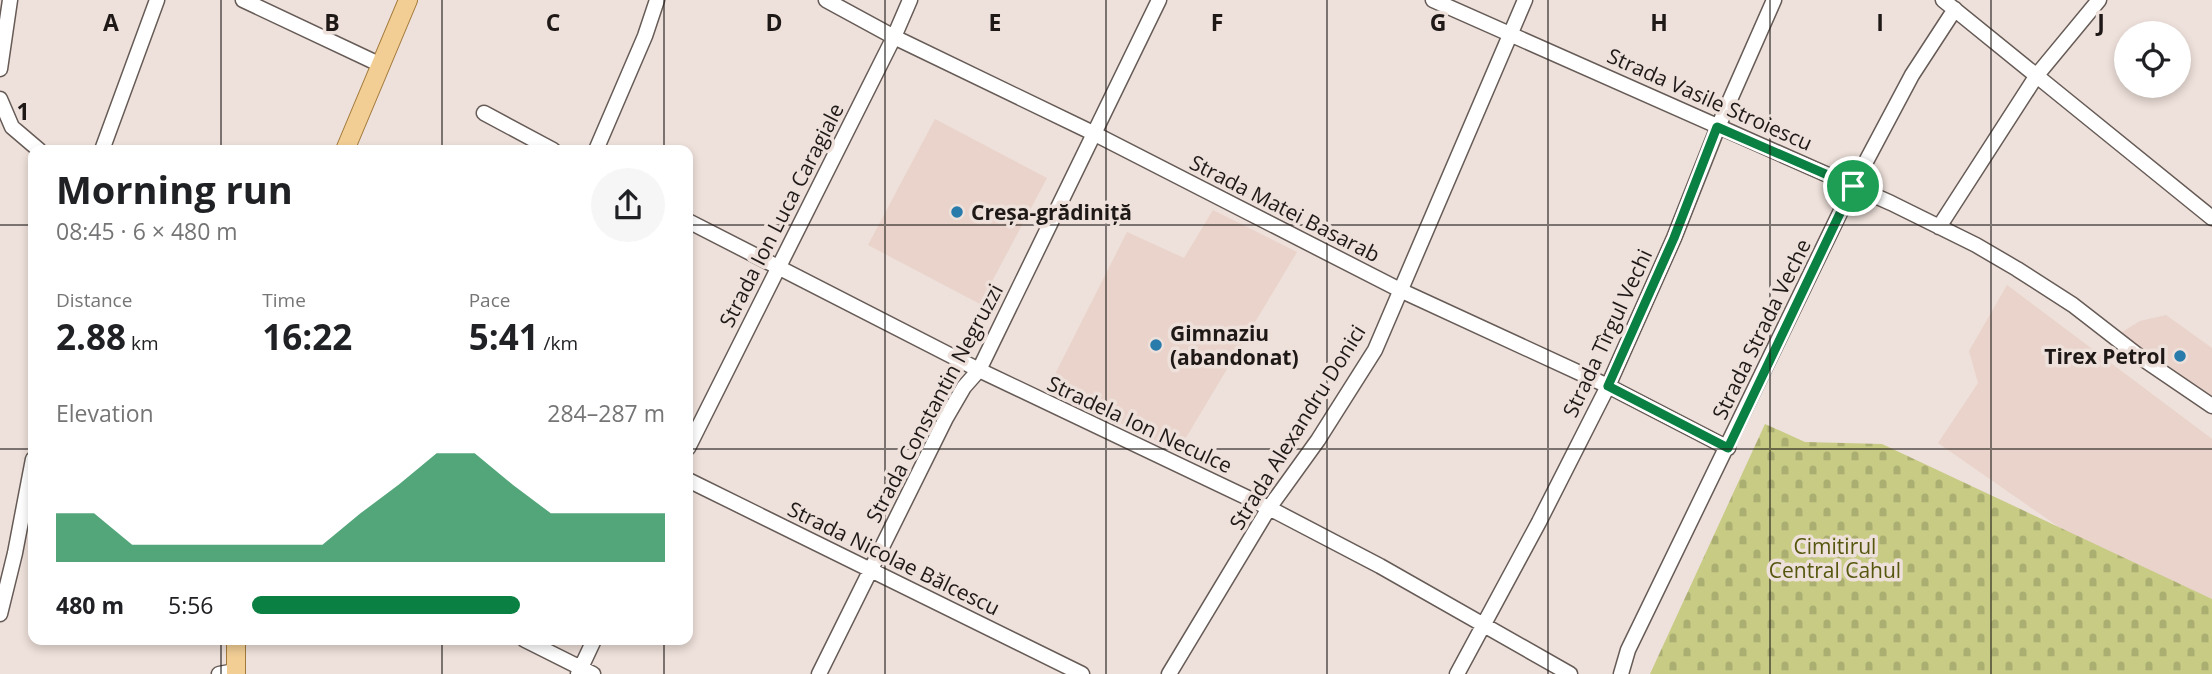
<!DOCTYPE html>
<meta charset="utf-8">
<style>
:root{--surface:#fff;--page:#f6f6f6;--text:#202124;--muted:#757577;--accent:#0b8043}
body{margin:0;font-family:"Open Sans",sans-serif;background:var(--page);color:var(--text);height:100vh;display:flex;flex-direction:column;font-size:26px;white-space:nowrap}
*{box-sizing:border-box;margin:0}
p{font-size:23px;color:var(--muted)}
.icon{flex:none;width:38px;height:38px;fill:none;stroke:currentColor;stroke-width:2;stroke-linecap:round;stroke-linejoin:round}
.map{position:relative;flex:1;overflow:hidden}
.sheet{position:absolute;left:28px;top:145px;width:665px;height:500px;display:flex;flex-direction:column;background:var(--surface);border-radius:14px;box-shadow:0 4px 10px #0003}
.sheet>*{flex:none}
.buttons{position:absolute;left:2114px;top:21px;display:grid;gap:14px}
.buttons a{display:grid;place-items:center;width:77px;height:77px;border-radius:50%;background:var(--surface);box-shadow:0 4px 10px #0003;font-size:35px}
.pin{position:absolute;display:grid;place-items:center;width:60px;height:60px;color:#fff;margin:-30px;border:4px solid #fff;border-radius:50%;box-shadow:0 2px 7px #0007}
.round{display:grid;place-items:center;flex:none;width:74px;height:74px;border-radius:37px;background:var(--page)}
.headline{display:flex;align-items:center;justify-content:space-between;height:119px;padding:0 28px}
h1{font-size:38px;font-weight:700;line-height:52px}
.stats{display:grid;grid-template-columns:repeat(3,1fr);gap:10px;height:119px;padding:7px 28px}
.stats div{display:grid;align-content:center}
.stats b{font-size:35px;font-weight:700}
.stats small{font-size:19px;font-weight:400}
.stats p{font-size:19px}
.chart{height:196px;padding:14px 28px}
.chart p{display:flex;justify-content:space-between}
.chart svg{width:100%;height:126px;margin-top:7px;fill:var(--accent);opacity:.7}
ul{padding:0 28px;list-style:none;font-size:23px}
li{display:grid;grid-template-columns:112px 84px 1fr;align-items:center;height:52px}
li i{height:18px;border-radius:9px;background:var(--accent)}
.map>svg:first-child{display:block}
.built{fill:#e9d3ca}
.cemetery{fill:url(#cemetery-stones)}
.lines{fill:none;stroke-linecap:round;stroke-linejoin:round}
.minor-casing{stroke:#665b56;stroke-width:17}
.major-casing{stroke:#a27a3b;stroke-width:20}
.minor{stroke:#fff;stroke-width:14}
.major{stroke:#f2ce95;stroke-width:18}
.route-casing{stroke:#fff;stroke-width:14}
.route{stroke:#0b8043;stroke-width:9}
.grid{fill:none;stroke:#1e1917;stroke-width:2;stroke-opacity:0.55}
.poi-dot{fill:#297bac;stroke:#eee0da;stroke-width:2.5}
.labels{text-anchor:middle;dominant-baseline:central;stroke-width:7;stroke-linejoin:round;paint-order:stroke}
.street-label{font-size:21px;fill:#1e1917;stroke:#eee0da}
.poi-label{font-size:21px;font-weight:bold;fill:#1e1917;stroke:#eee0da;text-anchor:start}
.park-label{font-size:21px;fill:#56570f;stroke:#eee0da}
.grid-label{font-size:23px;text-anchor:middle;font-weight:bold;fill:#1e1917;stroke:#eee0da;stroke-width:7;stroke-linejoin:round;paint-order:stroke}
</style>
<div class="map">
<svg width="2212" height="674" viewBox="0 0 2212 674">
<defs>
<pattern id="cemetery-stones" width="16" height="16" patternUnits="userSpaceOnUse" patternTransform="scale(1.75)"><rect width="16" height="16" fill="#c8cb84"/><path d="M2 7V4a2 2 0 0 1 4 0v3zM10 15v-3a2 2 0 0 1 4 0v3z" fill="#abae71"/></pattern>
</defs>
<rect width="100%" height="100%" fill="#eee0da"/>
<path class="built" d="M935,119l112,59 -67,126 -112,-59z
M1213,210l84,42 -119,199 -130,-63 79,-156 57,26z
M2007,285l205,154v160l-146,-67 -128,-89 40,-60 -9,-32z
M2166,315l46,33v55l-98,-66 26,-16z"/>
<path class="cemetery" d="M1765,424l40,18 77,2 330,155v75h-562z"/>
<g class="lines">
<defs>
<path id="minor" d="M243,0l138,65
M826,0l68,37 199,96 309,158 206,95 120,62
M1433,0l458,203 85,42 41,24 56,36 67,52 72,49
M1943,0l269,218
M0,69l10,-69
M0,99l12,28 27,23
M484,113l69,37
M102,150l55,-150
M596,150l49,-114 12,-36
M688,221l291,149 290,138 111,58 190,108
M1939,227l98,-152 62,-75
M688,448l206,-411 16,-37
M688,480l394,194
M0,614l15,-61 18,-94
M525,640l68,34
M219,674l16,-3
M578,674l16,-34
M819,674l127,-256 18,-31 15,-17 180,-370
M1169,674l100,-166 49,-68 57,-90 150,-350
M1457,674l82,-152 69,-136 66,-148 44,-111 56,-127
M1621,674l7,-24 225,-464 59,-111 43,-66"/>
<path id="major" d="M345,150l63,-150
M236,674v-34"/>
</defs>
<use href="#minor" class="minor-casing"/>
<use href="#major" class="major-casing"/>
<use href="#minor" class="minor"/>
<use href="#major" class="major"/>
</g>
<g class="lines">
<defs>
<path id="route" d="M1717,127l136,59 -125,262 -120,-62 66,-148z"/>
</defs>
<use href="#route" class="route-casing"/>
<use href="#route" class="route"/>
</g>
<path class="grid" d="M221,0v150M442,0v150M664,0v150M885,0v674M1106,0v674M1327,0v674M1548,0v674M1770,0v674M1991,0v674M0,225h33M688,225h1524M0,449h33M688,449h1524M221,640v34M442,640v34M664,640v34"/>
<g class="poi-dot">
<circle cx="957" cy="212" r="7"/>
<circle cx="1156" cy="345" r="7"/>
<circle cx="2180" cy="356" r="7"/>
</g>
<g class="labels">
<g class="street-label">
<text transform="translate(1710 99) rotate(24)">Strada Vasile Stroiescu</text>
<text transform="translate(1285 208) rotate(27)">Strada Matei Basarab</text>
<text transform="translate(781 215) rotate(-63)">Strada Ion Luca Caragiale</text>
<text transform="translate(1761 329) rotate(-64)">Strada Strada Veche</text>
<text transform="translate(1607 333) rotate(-65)">Strada Tîrgul Vechi</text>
<text transform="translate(934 403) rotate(-62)">Strada Constantin Negruzzi</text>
<text transform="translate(1140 424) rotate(25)">Stradela Ion Neculce</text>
<text transform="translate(1297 427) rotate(-58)">Strada Alexandru Donici</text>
<text transform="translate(894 558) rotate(26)">Strada Nicolae Bălcescu</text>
</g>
<g class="poi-label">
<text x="971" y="212">Creșa-grădiniță</text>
<text x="1170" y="333">Gimnaziu<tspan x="1170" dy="24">(abandonat)</tspan></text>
<text x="2166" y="356" text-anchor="end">Tirex Petrol</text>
</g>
<g class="park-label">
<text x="1835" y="546">Cimitirul<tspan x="1835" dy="24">Central Cahul</tspan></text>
</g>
</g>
<g class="grid-label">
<text x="111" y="31">A</text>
<text x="332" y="31">B</text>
<text x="553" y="31">C</text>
<text x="774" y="31">D</text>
<text x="995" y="31">E</text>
<text x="1217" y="31">F</text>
<text x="1438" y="31">G</text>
<text x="1659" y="31">H</text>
<text x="1880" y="31">I</text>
<text x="2101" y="31">J</text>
<text x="23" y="120">1</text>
</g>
</svg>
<div class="buttons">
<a><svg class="icon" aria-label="locate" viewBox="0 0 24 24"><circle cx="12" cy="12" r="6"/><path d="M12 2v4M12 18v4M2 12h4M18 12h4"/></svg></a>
</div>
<div class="pin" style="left:1853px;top:186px;background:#1e9e55"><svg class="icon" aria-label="arrive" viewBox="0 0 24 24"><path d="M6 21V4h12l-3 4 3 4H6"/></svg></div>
<section class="sheet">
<div class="headline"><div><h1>Morning run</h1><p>08:45 · 6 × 480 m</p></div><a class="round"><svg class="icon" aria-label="share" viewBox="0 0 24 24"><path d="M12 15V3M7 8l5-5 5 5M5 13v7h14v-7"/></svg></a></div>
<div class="stats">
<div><p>Distance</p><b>2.88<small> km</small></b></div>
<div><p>Time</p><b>16:22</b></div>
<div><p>Pace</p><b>5:41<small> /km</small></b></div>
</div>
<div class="chart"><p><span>Elevation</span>284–287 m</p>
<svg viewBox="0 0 160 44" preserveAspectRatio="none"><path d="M0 44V27L10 27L20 38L30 38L40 38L50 38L60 38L70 38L80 27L90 17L100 6L110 6L120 17L130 27L140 27L150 27L160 27V44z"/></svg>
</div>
<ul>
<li><b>480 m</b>5:56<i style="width:65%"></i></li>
</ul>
</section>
</div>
